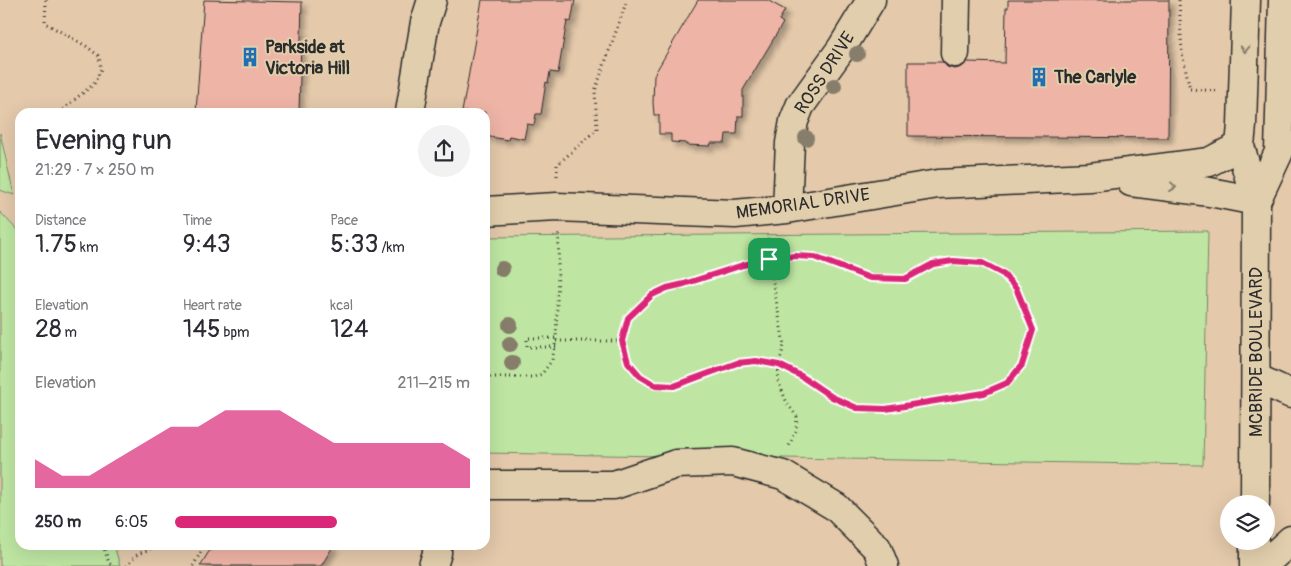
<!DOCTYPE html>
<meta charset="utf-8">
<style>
:root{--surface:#fff;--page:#f2f2f3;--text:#2b2b33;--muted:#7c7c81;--accent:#db2777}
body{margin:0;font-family:Pangolin,sans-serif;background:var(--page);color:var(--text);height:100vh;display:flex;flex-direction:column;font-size:19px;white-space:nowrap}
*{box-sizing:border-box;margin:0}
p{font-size:16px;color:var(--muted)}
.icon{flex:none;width:28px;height:28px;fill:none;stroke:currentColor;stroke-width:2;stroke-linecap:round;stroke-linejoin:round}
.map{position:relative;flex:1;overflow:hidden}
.panel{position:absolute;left:15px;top:108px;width:475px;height:442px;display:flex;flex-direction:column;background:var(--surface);border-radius:15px;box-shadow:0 5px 20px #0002}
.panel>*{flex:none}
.tools{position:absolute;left:1220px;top:495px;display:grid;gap:10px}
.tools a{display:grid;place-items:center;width:55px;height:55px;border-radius:50%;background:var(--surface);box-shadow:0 5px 20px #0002;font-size:25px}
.pin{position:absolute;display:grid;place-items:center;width:42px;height:42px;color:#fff;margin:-21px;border-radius:10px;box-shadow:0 2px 8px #0006}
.round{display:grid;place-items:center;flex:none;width:52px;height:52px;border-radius:26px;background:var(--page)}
.summary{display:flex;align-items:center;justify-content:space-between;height:85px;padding:0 20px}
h1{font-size:28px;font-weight:600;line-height:38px}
.stats{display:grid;grid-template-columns:repeat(3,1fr);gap:8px;height:85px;padding:5px 20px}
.stats div{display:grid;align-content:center}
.stats b{font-size:25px;font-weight:600}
.stats small{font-size:14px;font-weight:400}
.stats p{font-size:14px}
.chart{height:140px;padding:10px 20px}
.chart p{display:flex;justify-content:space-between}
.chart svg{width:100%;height:90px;margin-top:5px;fill:var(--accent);opacity:.7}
ul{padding:0 20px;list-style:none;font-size:16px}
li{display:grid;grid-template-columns:80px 60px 1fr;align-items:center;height:38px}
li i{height:12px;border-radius:6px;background:var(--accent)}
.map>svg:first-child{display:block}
.green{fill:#bee6a2;stroke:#748866}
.building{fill:#eeb4a6;stroke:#2b2b2b;filter:url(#shadow)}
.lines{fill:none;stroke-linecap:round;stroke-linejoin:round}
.minor-casing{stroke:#2b2b2b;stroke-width:31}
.major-casing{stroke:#2b2b2b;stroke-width:31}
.path{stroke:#2b2b2b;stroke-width:3;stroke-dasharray:1 4;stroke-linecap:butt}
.minor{stroke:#e1ceac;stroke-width:28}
.major{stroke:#e1ceac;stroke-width:28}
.tree{fill:#867d6b}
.oneway{stroke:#867c6c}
.route-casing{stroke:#fff;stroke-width:10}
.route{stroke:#db2777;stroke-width:6}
.labels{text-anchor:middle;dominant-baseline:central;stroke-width:4;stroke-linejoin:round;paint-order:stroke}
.poi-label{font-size:18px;font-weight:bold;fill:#2b2b2b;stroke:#e1ceac;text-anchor:start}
.street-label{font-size:18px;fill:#2b2b2b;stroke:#e1ceac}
</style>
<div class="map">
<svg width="1291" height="566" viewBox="0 0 1291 566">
<defs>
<filter id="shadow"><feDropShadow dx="4.5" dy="4.5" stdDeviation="2.5" flood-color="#0004"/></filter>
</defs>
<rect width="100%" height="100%" fill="#e4c9ab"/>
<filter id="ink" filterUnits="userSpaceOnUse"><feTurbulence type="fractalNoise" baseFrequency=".02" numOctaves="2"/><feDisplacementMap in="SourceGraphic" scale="10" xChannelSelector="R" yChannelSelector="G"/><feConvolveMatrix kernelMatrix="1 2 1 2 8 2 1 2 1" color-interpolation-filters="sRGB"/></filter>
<g filter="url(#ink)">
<path class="green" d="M0,133l14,62 -14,-5z
M0,212l18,19 2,15v299h94l6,21h-120z
M1208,231l-5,234 -718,-12v-216z"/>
<path class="building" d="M204,0l98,2 -3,110h-103z
M482,0h93l-4,22 -4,-1 -9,52 -8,-1 -2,11 -2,-1 -5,32h-5l-2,11 -7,-1 -3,15 -15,-3 -1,4 -23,-4v-24h-23z
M698,0h69l18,10 -6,10 4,3 -40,67v26h-5l-1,18h-11l-1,9h-14l-1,3 -24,-1v-2l-15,-1v-8h-12v-19h-5l-1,-12 1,-28z
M1008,0h161l-1,138 -260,-2v-74h35l4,5 8,2 7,-2 5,-5 38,1 1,-55h2z
M213,545h121l-13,21h-121z"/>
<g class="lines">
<defs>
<path id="minor" d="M955,53l1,-53
M410,112l15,-90 7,-22
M1131,182l79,10 46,9
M787,209l3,-66 4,-22 6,-15 41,-57 30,-49
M485,211l72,-4 178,7 52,-5 151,-25 152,-7 119,-15 31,-16
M1256,378l35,16
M485,485h129l62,-21 57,-2 50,13 53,32 41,41 7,18
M433,566l4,-13v-8
M1262,566l29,-26"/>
<path id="major" d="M1246,0l-4,125 -2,21 16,55 -1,303
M1256,201l23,-49 4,-152
M1254,566v-25"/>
</defs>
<use href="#minor" class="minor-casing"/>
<use href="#major" class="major-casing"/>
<path class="path" d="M46,0l-1,23 41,23 13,10 2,13 -7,15 -35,28
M1179,0l3,53 8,36 28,2
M557,181v-16l40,-36 -2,-38 32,-91
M768,238l1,21 15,86 -5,20 -1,16 9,22 10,14 -1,14 -8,17
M795,256c6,0 14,0 20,1 20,5 39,20 60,21 9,0 21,2 29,1 12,-2 21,-12 31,-15 39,-11 72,4 88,41 3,7 7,16 9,23 1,6 -7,32 -10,38 -3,5 -11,14 -17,18 -21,13 -123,30 -149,24 -37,-9 -60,-46 -101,-47 -20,0 -43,9 -61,17 -13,5 -24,11 -38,7 -15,-4 -28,-21 -32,-35 -7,-21 11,-46 30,-56 10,-6 21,-7 32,-10 37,-12 70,-23 109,-28z
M556,341h66
M556,347h-29v-9h29
M485,377h49l8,-3 10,-14 4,-19 3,-108
M103,545l6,18 4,3
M126,566l12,-12 21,-9
M193,566l12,-21"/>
<use href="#minor" class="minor"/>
<use href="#major" class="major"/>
</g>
<g class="tree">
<circle cx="857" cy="54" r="8"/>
<circle cx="834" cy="86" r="8"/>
<circle cx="806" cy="138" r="8"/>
<circle cx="502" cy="269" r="8"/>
<circle cx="510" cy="325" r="8"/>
<circle cx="510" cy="344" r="8"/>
<circle cx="512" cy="363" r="8"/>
</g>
<defs><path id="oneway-chevron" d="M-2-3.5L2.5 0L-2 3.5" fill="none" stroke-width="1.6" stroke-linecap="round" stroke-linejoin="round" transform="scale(1.25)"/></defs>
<g class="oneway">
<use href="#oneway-chevron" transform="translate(1245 49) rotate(92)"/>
<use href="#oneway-chevron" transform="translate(1173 187) rotate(7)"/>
</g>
</g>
<g class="lines" filter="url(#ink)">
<defs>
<path id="route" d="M795,256l19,1 56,21 35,1 28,-15 20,-3 29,2 21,11 13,14 7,17 10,25 -11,35 -15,18 -23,10 -98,16 -29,-1 -25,-11 -31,-21 -22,-11 -23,-4 -19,2 -63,23 -19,-1 -15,-9 -12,-14 -6,-21 6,-23 24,-23 15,-7 17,-4 59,-19 26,-6z"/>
</defs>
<use href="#route" class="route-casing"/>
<use href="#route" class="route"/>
</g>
<defs>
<symbol id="building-bare" viewBox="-9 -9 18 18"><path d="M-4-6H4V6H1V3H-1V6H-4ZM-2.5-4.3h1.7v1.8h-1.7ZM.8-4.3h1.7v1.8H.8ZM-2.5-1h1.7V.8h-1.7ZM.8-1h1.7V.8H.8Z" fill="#1f6fb2" stroke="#e1ceac" stroke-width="2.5" paint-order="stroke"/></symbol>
</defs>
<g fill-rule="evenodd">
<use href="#building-bare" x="236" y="43" width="28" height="28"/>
<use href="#building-bare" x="1025" y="63" width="28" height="28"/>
</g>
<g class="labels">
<g class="poi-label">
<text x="265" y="47">Parkside at<tspan x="265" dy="21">Victoria Hill</tspan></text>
<text x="1054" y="77">The Carlyle</text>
</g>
<g class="street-label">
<text transform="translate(825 73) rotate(-57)">ROSS DRIVE</text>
<text transform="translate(803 204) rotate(-8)">MEMORIAL DRIVE</text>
<text transform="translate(1256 352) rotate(-90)">MCBRIDE BOULEVARD</text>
</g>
</g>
</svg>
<div class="tools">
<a><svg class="icon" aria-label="layers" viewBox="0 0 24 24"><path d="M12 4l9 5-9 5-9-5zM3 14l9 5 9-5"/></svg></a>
</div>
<div class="pin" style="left:769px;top:259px;background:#1e9e55"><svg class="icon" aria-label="arrive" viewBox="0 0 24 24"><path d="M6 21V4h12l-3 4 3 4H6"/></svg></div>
<section class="panel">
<div class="summary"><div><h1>Evening run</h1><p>21:29 · 7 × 250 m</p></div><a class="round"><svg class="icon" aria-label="share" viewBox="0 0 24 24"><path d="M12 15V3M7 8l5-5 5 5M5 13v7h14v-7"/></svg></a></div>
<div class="stats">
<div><p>Distance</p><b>1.75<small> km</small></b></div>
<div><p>Time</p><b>9:43</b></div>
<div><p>Pace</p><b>5:33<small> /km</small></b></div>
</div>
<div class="stats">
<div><p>Elevation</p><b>28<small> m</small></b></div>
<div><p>Heart rate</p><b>145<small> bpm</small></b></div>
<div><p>kcal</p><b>124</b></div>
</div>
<div class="chart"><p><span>Elevation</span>211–215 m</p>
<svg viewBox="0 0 160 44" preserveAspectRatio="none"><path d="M0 44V30L10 38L20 38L30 30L40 22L50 14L60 14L70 6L80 6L90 6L100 14L110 22L120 22L130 22L140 22L150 22L160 30V44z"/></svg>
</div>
<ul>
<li><b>250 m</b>6:05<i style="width:55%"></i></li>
</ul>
</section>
</div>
